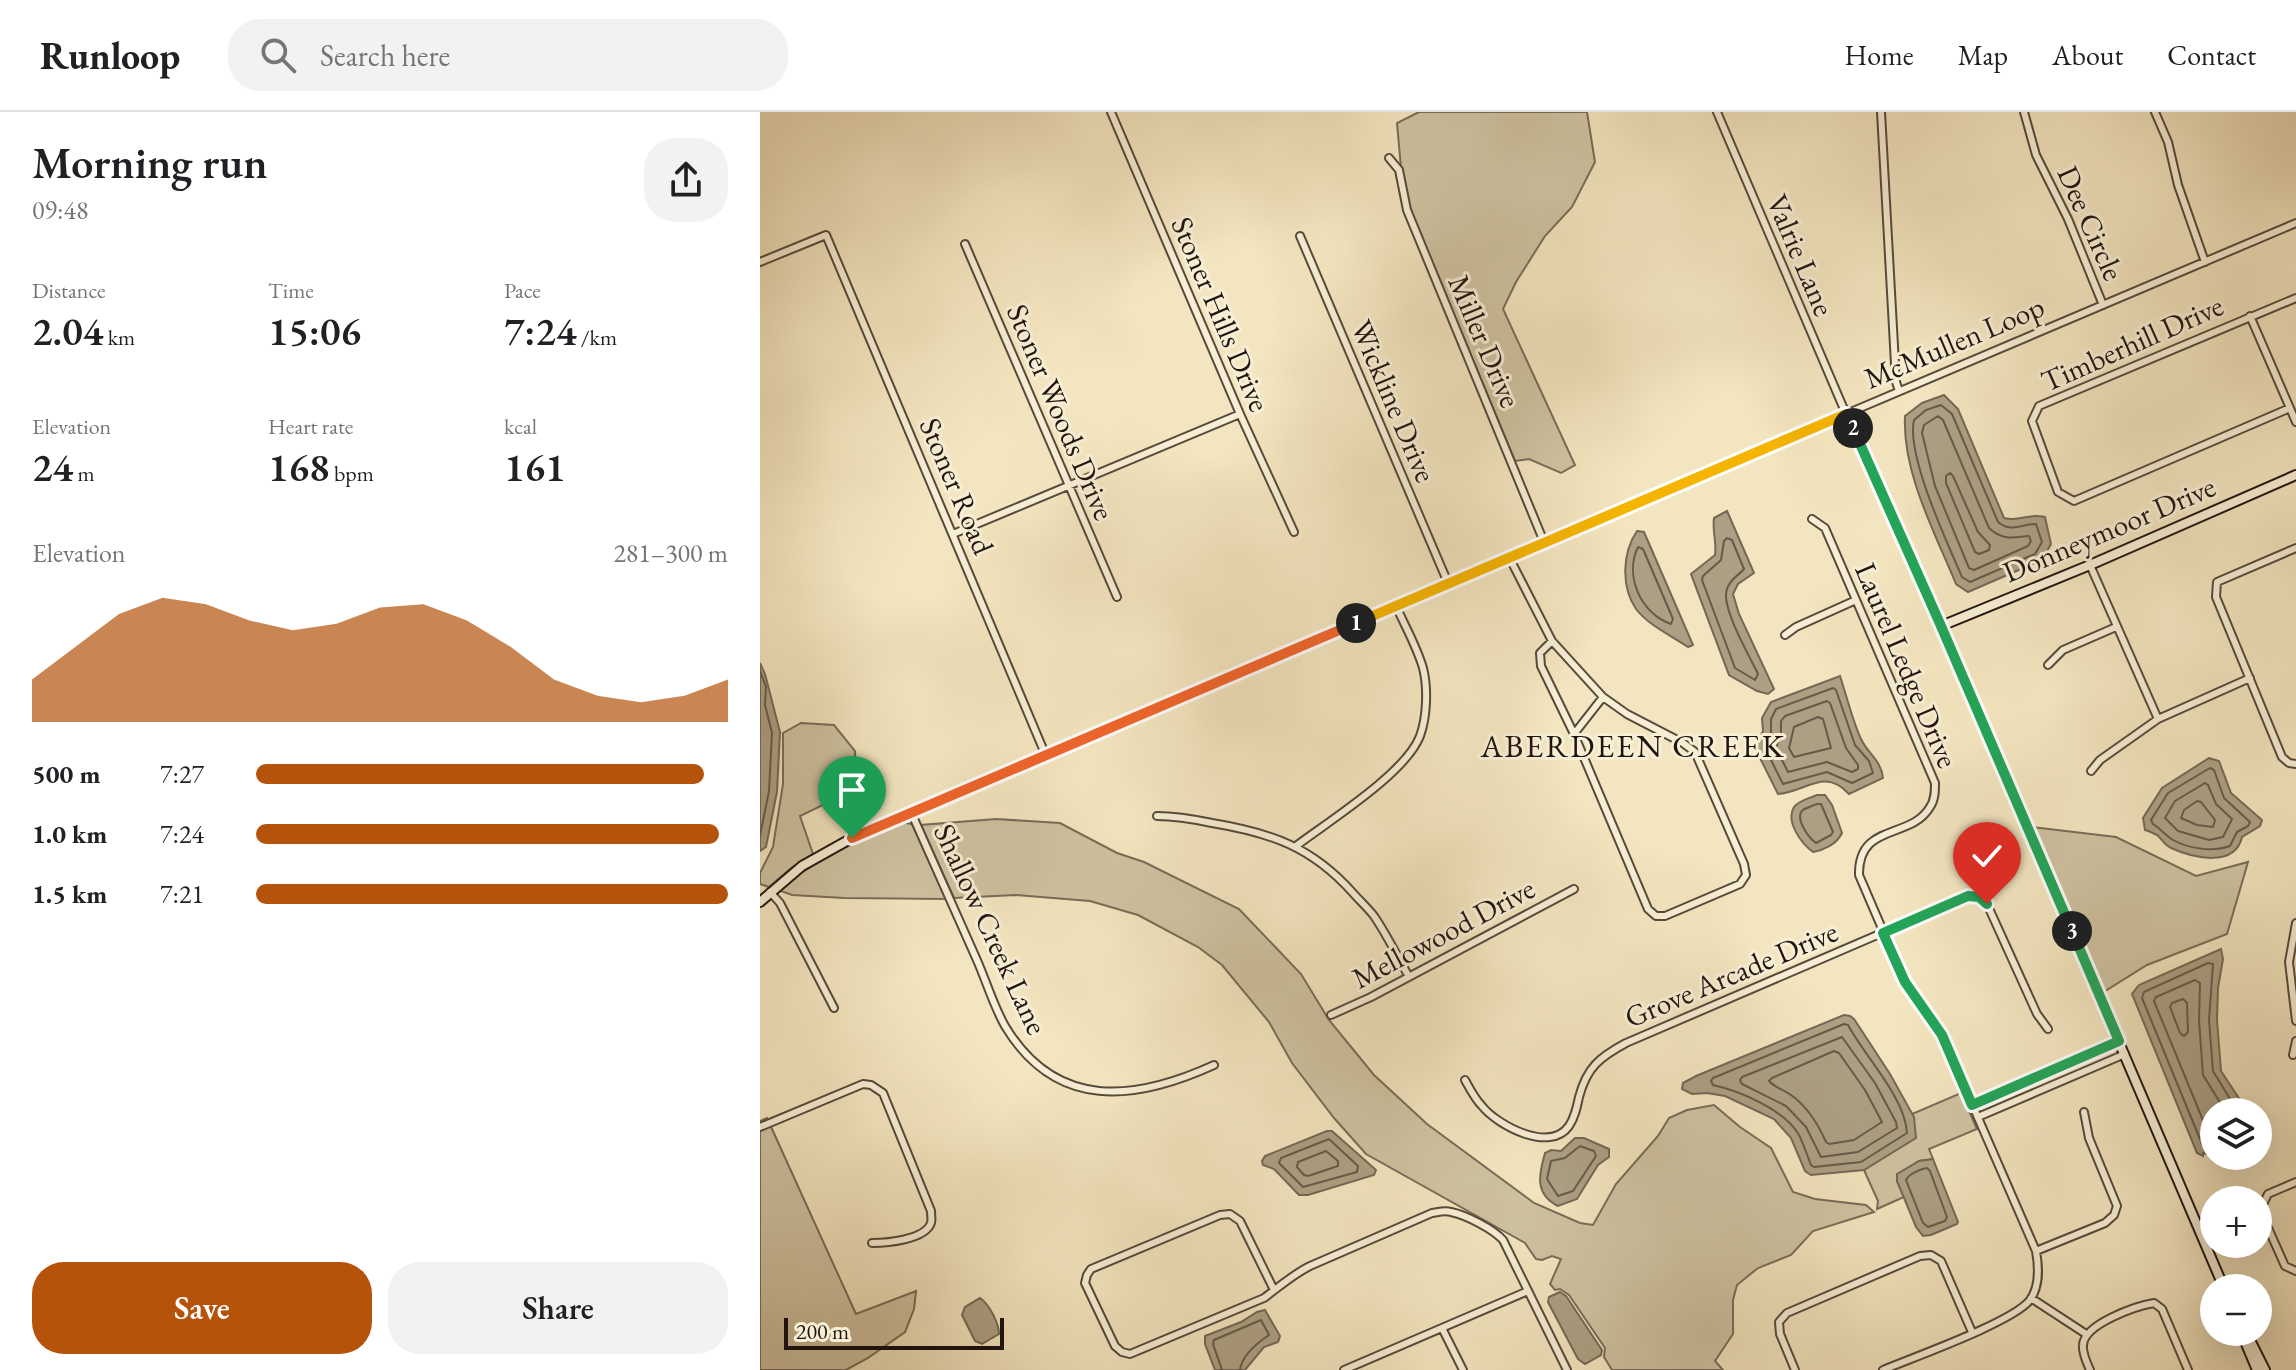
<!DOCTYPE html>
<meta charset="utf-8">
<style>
:root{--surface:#fff;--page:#f2f2f2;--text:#202124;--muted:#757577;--line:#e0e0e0;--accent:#b45309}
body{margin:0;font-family:"EB Garamond",serif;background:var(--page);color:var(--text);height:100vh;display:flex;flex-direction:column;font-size:30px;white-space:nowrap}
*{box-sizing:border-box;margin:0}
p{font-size:26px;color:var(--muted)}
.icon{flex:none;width:44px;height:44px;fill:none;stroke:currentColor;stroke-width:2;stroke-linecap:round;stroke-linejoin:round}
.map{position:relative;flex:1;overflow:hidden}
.details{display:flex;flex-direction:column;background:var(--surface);width:760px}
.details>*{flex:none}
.controls{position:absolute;left:1440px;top:986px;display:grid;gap:16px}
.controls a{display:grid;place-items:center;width:72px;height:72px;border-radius:50%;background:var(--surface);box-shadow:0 8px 32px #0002;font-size:40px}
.scale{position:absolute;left:24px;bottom:20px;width:220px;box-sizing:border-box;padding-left:8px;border:4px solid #21160f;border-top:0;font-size:22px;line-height:28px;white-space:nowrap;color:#21160f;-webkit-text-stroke:6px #f7eed5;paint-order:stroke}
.pin{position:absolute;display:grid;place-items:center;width:68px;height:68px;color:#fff;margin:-82px -34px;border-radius:50% 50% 50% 0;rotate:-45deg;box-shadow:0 0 8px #0007}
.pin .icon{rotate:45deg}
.km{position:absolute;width:40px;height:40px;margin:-20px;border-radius:50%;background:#222;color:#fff;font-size:22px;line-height:40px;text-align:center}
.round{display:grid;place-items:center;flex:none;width:84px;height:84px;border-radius:32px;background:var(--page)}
.headline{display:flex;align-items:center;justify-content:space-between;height:136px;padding:0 32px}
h1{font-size:44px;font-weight:600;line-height:60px}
.stats{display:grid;grid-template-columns:repeat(3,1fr);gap:12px;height:136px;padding:8px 32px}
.stats div{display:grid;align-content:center}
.stats b{font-size:40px;font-weight:600}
.stats small{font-size:22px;font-weight:400}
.stats p{font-size:22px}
.chart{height:224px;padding:16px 32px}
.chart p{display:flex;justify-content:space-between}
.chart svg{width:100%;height:144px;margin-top:8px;fill:var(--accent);opacity:.7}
.action{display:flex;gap:16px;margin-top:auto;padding:16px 32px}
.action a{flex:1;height:92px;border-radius:32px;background:var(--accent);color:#fff;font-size:32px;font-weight:600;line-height:92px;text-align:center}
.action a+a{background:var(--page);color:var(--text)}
ul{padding:0 32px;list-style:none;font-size:26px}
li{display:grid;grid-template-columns:128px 96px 1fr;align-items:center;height:60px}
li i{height:20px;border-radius:10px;background:var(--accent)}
header{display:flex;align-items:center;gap:48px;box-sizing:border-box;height:112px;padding:0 40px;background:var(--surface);border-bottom:2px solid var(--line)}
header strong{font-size:38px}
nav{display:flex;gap:44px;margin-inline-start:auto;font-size:28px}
.search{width:560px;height:72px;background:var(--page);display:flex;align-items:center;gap:20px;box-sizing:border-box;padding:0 28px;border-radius:32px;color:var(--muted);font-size:30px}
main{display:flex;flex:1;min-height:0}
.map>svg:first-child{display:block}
.green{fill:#cfc2a1;stroke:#786c58;stroke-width:2}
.water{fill:#ac9f83;stroke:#746855;stroke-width:2}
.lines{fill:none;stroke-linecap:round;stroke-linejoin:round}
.shore{stroke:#665a49;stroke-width:2}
.street-casing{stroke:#564a3b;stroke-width:10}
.secondary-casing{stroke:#21160f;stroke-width:12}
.street{stroke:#f7eed5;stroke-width:6}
.secondary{stroke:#f7eed5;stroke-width:8}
.split-1-casing{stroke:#fff;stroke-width:16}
.split-2-casing{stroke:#fff;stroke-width:16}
.split-3-casing{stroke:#fff;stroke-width:16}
.split-4-casing{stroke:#fff;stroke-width:16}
.split-1{stroke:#f0652b;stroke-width:10}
.split-2{stroke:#f5b400;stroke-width:10}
.split-3{stroke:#22a559;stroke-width:10}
.split-4{stroke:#22a559;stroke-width:10}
.labels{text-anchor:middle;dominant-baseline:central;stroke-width:6;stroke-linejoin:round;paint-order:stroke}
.street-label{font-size:30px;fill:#21160f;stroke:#f7eed5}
.neighbourhood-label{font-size:32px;letter-spacing:2px;fill:#21160f;stroke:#f7eed5}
</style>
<header>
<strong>Runloop</strong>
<div class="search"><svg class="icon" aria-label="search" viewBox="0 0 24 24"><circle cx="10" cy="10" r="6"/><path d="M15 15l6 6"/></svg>Search here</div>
<nav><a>Home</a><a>Map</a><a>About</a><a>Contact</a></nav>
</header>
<main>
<section class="details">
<div class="headline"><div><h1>Morning run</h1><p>09:48</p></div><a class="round"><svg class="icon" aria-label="share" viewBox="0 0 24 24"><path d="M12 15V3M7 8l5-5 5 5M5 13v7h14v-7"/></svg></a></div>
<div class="stats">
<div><p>Distance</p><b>2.04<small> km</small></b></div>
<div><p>Time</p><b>15:06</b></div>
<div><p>Pace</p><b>7:24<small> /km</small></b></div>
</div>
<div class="stats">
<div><p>Elevation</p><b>24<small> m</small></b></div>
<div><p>Heart rate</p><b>168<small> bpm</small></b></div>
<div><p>kcal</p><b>161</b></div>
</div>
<div class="chart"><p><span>Elevation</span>281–300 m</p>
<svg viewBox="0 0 160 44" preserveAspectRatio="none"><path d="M0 44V31L10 21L20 11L30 6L40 8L50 13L60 16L70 14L80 9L90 8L100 13L110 21L120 31L130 36L140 38L150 36L160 31V44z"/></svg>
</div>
<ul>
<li><b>500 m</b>7:27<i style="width:95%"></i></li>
<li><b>1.0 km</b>7:24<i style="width:98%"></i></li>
<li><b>1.5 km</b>7:21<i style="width:100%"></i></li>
</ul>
<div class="action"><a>Save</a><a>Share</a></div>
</section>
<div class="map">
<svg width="1536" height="1258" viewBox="0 0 1536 1258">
<rect width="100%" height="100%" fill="#f3e5bf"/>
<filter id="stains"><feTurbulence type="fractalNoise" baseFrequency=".0025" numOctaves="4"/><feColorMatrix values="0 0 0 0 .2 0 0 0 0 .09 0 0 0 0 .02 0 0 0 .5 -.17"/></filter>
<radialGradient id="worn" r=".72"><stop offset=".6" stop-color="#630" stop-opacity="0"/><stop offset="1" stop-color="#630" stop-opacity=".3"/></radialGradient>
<path class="green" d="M659,0h168l8,50 -23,45 -27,29 -29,46 -13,27 72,156 -14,8 -32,-14 -14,2 -105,-252 -9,-41 -4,-45z
M41,611l33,2 21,26 1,38 -56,27 13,38 -22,14 -22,19 -9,-3v-11l13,-26 10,-63v-51z
M236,707l64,4 57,30 27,9 95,47 62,65 28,46 45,55 53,49 107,79 46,20 13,2 23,-41 42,-48 11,-18 18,-8 27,-5 26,22 31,21 22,44 22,7 51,6 8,7 -61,19 -22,24 -33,13 -21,17 -4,15v34l-18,27 8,9h-111l-8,-13 1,-9 -36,-53 -9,-6 -5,1 -5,-6 11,-25 -9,-3 -10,4 -6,-1 -11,-16 -159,-89 -32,-36 -42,-55 -23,-41 -47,-57 -24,-18 -60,-32 -48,-14 -74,-6 -62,3 -33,-73z
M139,710l13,2 34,75 -102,-1 -52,-3 -14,-5c37,-30 78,-49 121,-68z
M1271,715l85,10 80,39 52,-14 -21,72 -80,31 -45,28z
M1201,981l16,36 -48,20 4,10 -14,2 -22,20 7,16 -27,12 1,-8 -14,-31 17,-11 33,-41 -2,-4z
M7,1006l89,196 60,-23 -2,18 -9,23 -37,26 -22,12h-86v-249z"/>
<path class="water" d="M1184,283l14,14 46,109c18,4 22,-5 41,-1l6,27 -9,16 -74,32 -12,-8c-21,-51 -54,-112 -51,-168l17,-13z
M967,399l27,62 -16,11 -5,10 6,20 35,75 -6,5 -11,-3 -28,-16 -38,-101 24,-19c2,-13 -3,-24 -1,-37z
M877,419l7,1 49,113 -5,2c-16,-11 -40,-22 -52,-38 -15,-22 -14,-56 1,-78z
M0,551l5,11 15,58 -3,60 -11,55 -6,4z
M1080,564c7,21 12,43 21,63 7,15 20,21 22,39l-34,16c-25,-27 -43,-2 -71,0l-23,-46 8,-17 -1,-13 9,-16z
M1449,646l10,3 12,32 31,27 -2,6 -18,11c-7,31 -49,21 -71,11 -7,-3 -9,-9 -14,-13 -4,-2 -8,-4 -12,-5l-2,-12 19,-30z
M1057,683h8l7,10 10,28c-5,11 -18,17 -29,19 -11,-8 -28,-30 -19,-45 4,-6 16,-9 23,-12z
M1461,837l2,10 -5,29 -1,32 4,51 27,41h-34v42l-3,1 -8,-2v3l-6,-3 -65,-159 7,-9z
M1084,903l6,1 4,3 36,55 24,43 2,21 -52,32 -53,5 -6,-4 -14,-33 -17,-19 -49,-23 -18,-3 -15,1 -10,-5 1,-6 13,-7z
M567,1019h5l44,39 -2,5 -66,20h-9l-25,-26 -11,-4 -1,-4 3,-5z
M815,1026h9l25,11v8l-11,8 -21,34 -19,7c-24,-12 -19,-32 -13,-53l6,-3 10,1z
M1173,1047l25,63 -1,2 -26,11 -8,1 -7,-9 -19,-46v-7l22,-13z
M800,1180l6,4 36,54 -1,5 -16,9 -7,-5 -30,-57 1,-5z
M220,1186c9,6 19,25 19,36l-17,10 -7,-3 -13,-26 3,-8z
M505,1198l15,26 -2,6 -14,5 -19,23h-30l-10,-26v-8l36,-14 16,-10z"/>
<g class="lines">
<path class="shore" d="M1181,293l11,9 46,108c13,11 24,2 38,2l6,18 -7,12 -65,28 -8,-5c-15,-35 -56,-122 -48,-157l12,-10z
M1178,304l5,4 46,108c12,12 25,10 40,8l2,5 -3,5 -54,24 -5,-2 -34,-82 -13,-53 2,-8z
M1190,361l3,3 25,56 12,13 -1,5 -10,4 -4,-2 -29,-69v-7z
M967,426l5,2 12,29c-6,7 -14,10 -17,20 -7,17 23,68 31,85l-3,6 -20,-12 -33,-88 1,-4 18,-16 3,-19z
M878,435l5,2 30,70 -2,5c-30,-10 -47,-48 -33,-77z
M0,559l6,16 -1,18 7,28 -3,58 -9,45
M1073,576l3,2 19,55 14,16 4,12 -21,10 -25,-11 -44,12 -18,-36 6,-16v-13l5,-10z
M1067,589l3,2 16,45 12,17v4l-6,3 -25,-10 -39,10 -12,-24 5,-14v-13l4,-5z
M1058,605l5,2 8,29 -37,9 -5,-9 5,-21z
M1450,656l4,2 10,28 26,24 -2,4 -11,6 -7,14c-17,6 -41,3 -57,-6 -7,-4 -12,-11 -20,-16l-2,-4 17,-27z
M1445,671l3,2 8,19 16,15 -9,18 -14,3 -31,-9 -13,-13 10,-17z
M1437,689l4,1 14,18 -2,7 -16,-2 -16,-7 3,-8z
M1057,692h4l12,28 -2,3 -15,8c-8,-6 -23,-26 -12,-34 1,0 12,-5 13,-5z
M1423,887l4,4 1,29 -4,4 -4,-3 -10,-26 2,-4z
M1084,912l4,1c17,32 57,72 59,108l-46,29 -47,5 -3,-2c-4,-10 -7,-20 -12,-30 -14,-25 -59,-44 -86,-50l-2,-4 2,-3z
M1082,925l33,46 21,39 1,6 -39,24 -37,5 -15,-30 -20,-21 -44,-22 -2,-4 2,-3z
M1074,939l5,2 26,37 17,32 -28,18 -25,4 -3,-2c-8,-18 -18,-35 -35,-47 -8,-6 -16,-7 -22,-14l3,-3z
M1454,1025l-5,-2 -55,-134 2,-4 39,-17 5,3 -1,37 4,55 23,37
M569,1027l29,27 -1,6 -54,15 -24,-24 2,-5z
M820,1034l14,5 2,5 -23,35 -15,5 -11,-17 4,-18 14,-3z
M1454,1035l-12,-3 -60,-146 2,-6 64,-29 5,1 -4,56 4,51 25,41
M566,1039l12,10v5l-30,10 -4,-1 -7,-8 1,-5z
M1167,1056l3,3 17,46 -2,4 -17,6 -5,-4 -17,-43c3,-6 14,-11 21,-12z
M462,1258l-9,-26 1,-4 47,-20 8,15c-12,8 -27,20 -29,35"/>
<defs>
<path id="street" d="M351,0l129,302 54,118
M957,0l129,302 450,-191
M1121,0l15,270 3,9
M1264,0l12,43 32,64 35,86
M1395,0l13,30 10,43 27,77
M629,46l10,12 8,40 137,332
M540,124l148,347
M205,132l152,353
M0,150l66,-27 220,521
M1490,204l46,106
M1530,296l-216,93 -16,-9 -26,-71 7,-15 257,-108
M1052,407l13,9 110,255c0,8 0,17 -5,24 -19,33 -72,15 -71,68l46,107 37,53 94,216c3,17 4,35 -6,49 -17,22 -116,57 -147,70
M193,422l287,-120
M1536,436l-79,34 -1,15 66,160 7,6 7,1
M749,445l43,84 51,56 24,17 56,29 12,9 49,112 2,11 -6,9 -75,32h-9l-8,-7 -74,-175 -33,-68 -1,-13 12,-12
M1330,453l68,154
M1025,523l11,-8 60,-27
M1288,553l15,-15 53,-23
M814,622l29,-37
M1331,659l9,-11 58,-41 92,-41
M151,700c22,49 43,97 65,146 10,22 17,47 29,68 51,85 130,75 209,39
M397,704c19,0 36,3 55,7 60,10 100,24 141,70 7,8 15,15 21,23 13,19 23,40 34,59
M536,734c33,-25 110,-73 124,-110 7,-19 8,-48 3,-68 -6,-21 -18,-42 -27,-62
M10,780l10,11 54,105
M1536,811l-7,39 7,59
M571,903l40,-18 203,-108
M1533,943l3,-14
M705,968c5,9 10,19 17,26 16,20 68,47 87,20 6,-9 8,-19 10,-29 8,-30 21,-40 47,-54l342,-147 11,1 8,7 50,110 11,15
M1212,993l147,-64
M1218,1005l147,-63
M0,1015l103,-43 8,1 12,8 48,118c0,3 1,9 0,12 -6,17 -45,20 -59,20
M1536,1070l-28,12 -8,16 25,56 11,5
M1276,1139l69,-28 9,-8 3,-9 -28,-68 -5,-26
M514,1178l-34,-69 -10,-7 -10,1 -129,54 -4,6 -2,8 30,63 7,6 8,2 134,-56c15,-11 28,-23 46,-32l122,-53c7,-1 13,-3 19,-1 15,3 42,17 52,28l64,130
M1271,1186l55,36
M682,1216l21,42
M584,1258l184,-79
M1035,1258l-15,-36 -1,-12 8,-9 133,-57 11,-1 10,6 31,71
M1330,1258c-3,-7 -8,-17 -7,-25 1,-21 53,-39 71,-42l8,6 26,61"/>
<path id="secondary" d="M1181,514l149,-61 206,-90
M0,790l42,-36 50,-28 994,-424 95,212 283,662
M1486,1220l19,38
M1486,1232l11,26"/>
</defs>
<use href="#street" class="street-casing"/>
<use href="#secondary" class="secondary-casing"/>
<use href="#street" class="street"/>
<use href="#secondary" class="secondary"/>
</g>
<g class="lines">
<defs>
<path id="split-1" d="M92,726l504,-215"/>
<path id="split-2" d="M596,511l490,-209 7,14"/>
<path id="split-3" d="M1093,316l88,198 131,305"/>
<path id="split-4" d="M1227,792l-8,-7 -11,-1 -85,37 22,49 37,53 30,70 147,-64 -47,-110"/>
</defs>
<use href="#split-1" class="split-1-casing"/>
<use href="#split-2" class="split-2-casing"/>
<use href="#split-3" class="split-3-casing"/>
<use href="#split-4" class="split-4-casing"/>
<use href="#split-1" class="split-1"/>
<use href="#split-2" class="split-2"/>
<use href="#split-3" class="split-3"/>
<use href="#split-4" class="split-4"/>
</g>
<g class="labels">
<g class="street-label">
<text transform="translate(1331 111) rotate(66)">Dee Circle</text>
<text transform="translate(1041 143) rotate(67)">Valrie Lane</text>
<text transform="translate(461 202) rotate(67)">Stoner Hills Drive</text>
<text transform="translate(725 229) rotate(67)">Miller Drive</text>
<text transform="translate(1194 230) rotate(-23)">McMullen Loop</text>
<text transform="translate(1372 231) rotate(-24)">Timberhill Drive</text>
<text transform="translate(634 289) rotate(67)">Wickline Drive</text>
<text transform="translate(301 300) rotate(67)">Stoner Woods Drive</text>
<text transform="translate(197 374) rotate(67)">Stoner Road</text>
<text transform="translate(1349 417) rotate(-23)">Donneymoor Drive</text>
<text transform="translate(1147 553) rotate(67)">Laurel Ledge Drive</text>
<text transform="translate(231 817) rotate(65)">Shallow Creek Lane</text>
<text transform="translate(683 821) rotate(-28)">Mellowood Drive</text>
<text transform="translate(971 862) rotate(-23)">Grove Arcade Drive</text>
</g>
<g class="neighbourhood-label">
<text x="873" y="634">ABERDEEN CREEK</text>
</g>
</g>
<rect width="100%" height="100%" filter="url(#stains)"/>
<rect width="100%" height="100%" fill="url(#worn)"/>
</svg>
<div class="controls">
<a><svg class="icon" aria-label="layers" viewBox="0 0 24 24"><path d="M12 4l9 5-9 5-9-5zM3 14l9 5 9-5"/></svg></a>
<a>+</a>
<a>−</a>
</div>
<div class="scale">200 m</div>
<div class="pin" style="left:92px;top:726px;background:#1e9e55"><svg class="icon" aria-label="arrive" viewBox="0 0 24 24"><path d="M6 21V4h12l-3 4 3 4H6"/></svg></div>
<div class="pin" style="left:1227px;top:792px;background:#d93025"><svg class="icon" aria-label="check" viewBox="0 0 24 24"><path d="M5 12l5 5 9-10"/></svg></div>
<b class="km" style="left:596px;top:511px">1</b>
<b class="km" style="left:1093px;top:316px">2</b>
<b class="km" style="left:1312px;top:819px">3</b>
</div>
</main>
